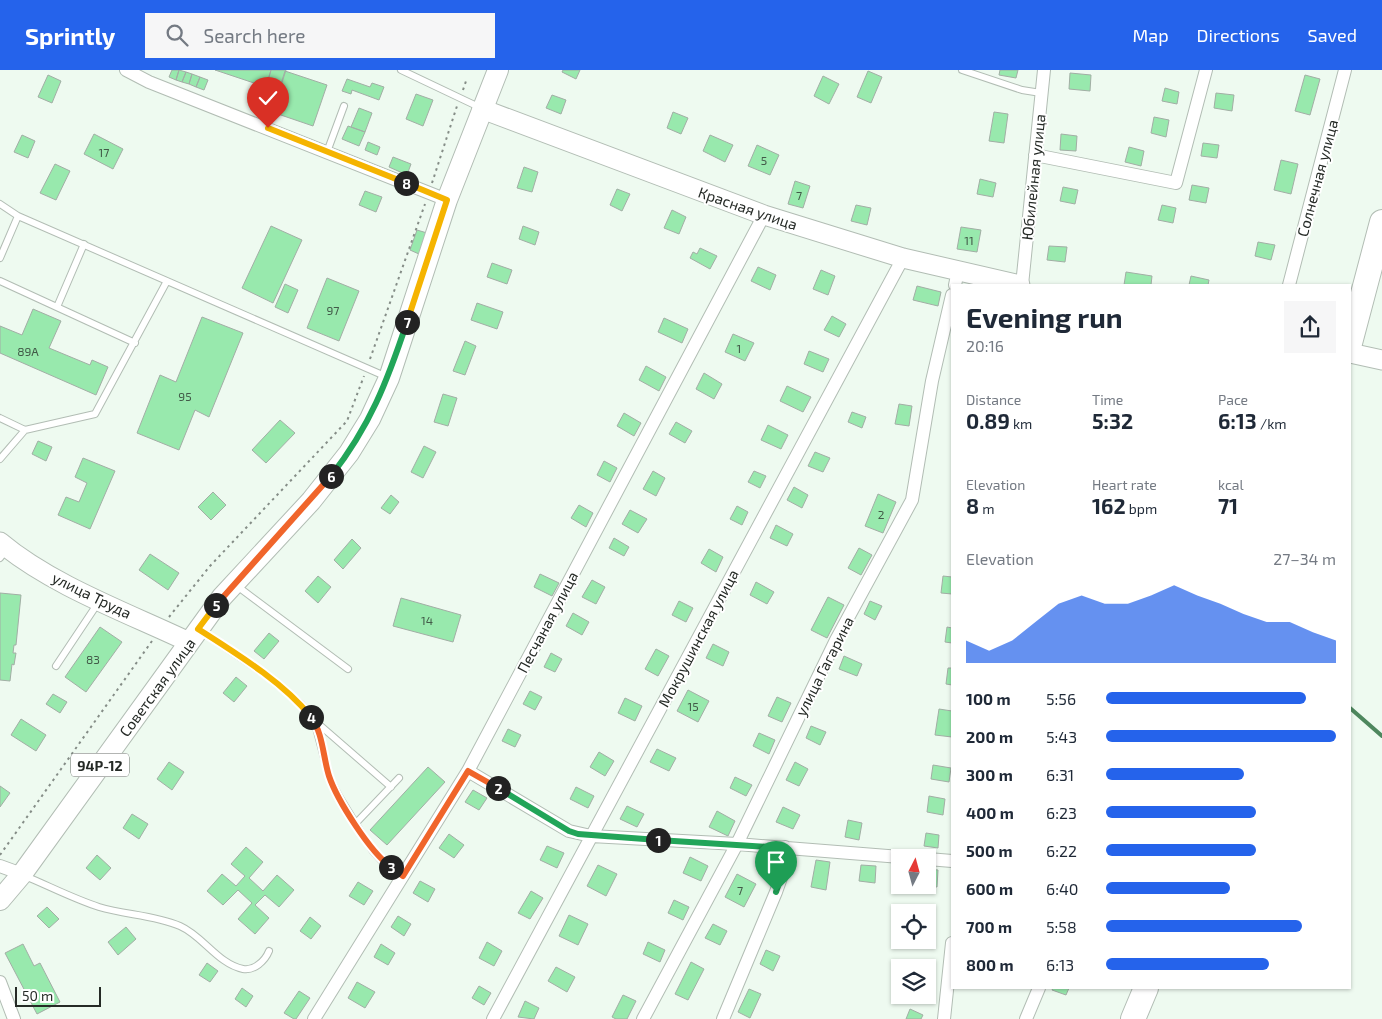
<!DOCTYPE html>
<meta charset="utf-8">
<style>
:root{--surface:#fff;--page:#f6f6f7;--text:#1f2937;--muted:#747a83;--accent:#2563eb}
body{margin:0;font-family:"Exo 2",sans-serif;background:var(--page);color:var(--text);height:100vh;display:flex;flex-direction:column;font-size:19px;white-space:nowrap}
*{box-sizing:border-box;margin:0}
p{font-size:16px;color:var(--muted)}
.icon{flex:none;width:28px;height:28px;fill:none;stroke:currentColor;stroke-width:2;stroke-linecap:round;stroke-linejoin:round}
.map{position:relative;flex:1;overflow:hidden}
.side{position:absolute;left:951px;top:214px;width:400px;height:705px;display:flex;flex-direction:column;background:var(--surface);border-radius:0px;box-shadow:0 1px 4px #0004}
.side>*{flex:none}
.needle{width:32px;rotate:6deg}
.buttons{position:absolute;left:891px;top:779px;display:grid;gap:10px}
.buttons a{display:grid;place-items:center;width:45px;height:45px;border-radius:0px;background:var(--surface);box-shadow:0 1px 4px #0004;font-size:25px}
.scale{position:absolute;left:15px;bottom:12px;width:86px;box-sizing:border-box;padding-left:5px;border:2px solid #252a26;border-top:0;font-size:14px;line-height:18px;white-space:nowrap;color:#252a26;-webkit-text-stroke:4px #fff;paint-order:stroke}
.pin{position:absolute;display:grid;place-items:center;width:42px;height:42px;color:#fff;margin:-51px -21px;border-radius:50% 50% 50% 0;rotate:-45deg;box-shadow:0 0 5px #0007}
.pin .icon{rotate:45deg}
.km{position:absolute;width:25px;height:25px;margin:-12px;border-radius:50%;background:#222;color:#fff;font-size:14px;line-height:25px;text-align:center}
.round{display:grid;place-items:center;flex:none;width:52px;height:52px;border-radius:0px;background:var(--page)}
.headline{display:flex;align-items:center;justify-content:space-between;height:85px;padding:0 15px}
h1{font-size:28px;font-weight:700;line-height:38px}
.stats{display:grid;grid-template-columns:repeat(3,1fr);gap:8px;height:85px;padding:5px 15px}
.stats div{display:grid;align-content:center}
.stats b{font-size:21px;font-weight:700}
.stats small{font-size:14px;font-weight:400}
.stats p{font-size:14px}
.chart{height:140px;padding:10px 15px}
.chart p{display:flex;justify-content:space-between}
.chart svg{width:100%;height:90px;margin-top:5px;fill:var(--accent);opacity:.7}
ul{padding:0 15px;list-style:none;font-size:16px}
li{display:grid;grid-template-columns:80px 60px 1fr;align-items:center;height:38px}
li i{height:12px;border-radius:6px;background:var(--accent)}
header{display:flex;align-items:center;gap:30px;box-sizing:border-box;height:70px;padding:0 25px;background:var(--accent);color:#fff}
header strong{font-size:24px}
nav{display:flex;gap:28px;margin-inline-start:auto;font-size:18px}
.search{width:350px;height:45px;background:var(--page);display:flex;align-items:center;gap:12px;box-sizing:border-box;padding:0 18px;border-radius:0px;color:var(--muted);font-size:19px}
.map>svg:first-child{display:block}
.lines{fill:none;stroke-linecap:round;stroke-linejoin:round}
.stream{stroke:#4e875e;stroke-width:4}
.building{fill:#98e9ad;stroke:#a2aea5}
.lane-casing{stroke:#b2bdb4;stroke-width:8}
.street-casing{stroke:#b2bdb4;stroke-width:14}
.secondary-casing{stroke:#b2bdb4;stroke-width:21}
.primary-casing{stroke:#b2bdb4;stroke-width:22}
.highway-casing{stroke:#b2bdb4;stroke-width:26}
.path{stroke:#858d87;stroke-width:2;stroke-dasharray:2.5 4;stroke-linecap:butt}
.lane{stroke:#fff;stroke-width:6}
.street{stroke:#fff;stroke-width:12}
.secondary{stroke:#fff;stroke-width:19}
.primary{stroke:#fff;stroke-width:20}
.highway{stroke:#fff;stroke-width:24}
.split-1-casing{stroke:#fff;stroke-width:10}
.split-2-casing{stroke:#fff;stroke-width:10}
.split-3-casing{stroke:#fff;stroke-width:10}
.split-4-casing{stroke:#fff;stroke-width:10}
.split-5-casing{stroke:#fff;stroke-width:10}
.split-6-casing{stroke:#fff;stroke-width:10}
.split-7-casing{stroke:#fff;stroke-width:10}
.split-8-casing{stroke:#fff;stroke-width:10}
.split-9-casing{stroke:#fff;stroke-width:10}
.split-1{stroke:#22a559;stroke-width:6}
.split-2{stroke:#22a559;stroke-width:6}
.split-3{stroke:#f0652b;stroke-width:6}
.split-4{stroke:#f0652b;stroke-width:6}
.split-5{stroke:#f5b400;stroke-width:6}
.split-6{stroke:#f0652b;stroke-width:6}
.split-7{stroke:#22a559;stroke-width:6}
.split-8{stroke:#f5b400;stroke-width:6}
.split-9{stroke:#f5b400;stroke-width:6}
.labels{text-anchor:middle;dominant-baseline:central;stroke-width:4;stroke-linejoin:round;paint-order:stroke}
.number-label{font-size:12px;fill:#425a48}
.shield{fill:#fff;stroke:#666a67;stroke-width:1}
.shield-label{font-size:14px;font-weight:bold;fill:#252a26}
.street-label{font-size:15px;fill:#252a26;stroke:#fff}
</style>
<header>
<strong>Sprintly</strong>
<div class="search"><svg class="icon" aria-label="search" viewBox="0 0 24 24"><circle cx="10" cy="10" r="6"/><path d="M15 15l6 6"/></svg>Search here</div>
<nav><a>Map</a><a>Directions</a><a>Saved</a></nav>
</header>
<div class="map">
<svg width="1382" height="949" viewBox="0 0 1382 949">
<rect width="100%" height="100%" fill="#eefaf0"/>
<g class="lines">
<path class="stream" d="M1350,638l32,28"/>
</g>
<path class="building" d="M172,0h7l-3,10 -7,-3z
M179,0l7,2 -4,10 -6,-2z
M215,0h56l-5,17z
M271,0h15l-7,22 -13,-5z
M563,0h17l-4,9 -14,-7z
M1000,0h18l-2,8 -17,-3z
M285,1l42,14 -14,41 -41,-14z
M868,1l14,6 -11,26 -14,-6z
M186,2l6,2 -3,10 -7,-2z
M1070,3l21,2 -1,16 -21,-2z
M192,4l8,3 -4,10 -7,-3z
M48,5l13,6 -9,22 -14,-6z
M1305,5l15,4 -10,36 -15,-4z
M823,6l16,8 -10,20 -15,-8z
M200,7l8,3 -4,10 -8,-3z
M347,9l23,8 2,-4 12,4 -5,13 -27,-10 -1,4 -9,-3z
M1165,18l14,4 -2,12 -15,-3z
M1216,23l18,2 -2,16 -18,-3z
M416,24l17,6 -10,26 -17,-7z
M552,25l14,5 -5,14 -15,-6z
M359,38l13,5 -7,19 -14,-5z
M673,42l15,6 -7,16 -14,-6z
M994,42l14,2 -4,29 -15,-2z
M1154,47l15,3 -3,17 -15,-4z
M348,56l17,6 -6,14 -17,-7z
M94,64l29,15 -10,20 -29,-15z
M1061,64l16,2 -1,15 -16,-1z
M22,65l13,6 -7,17 -14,-6z
M710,65l23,10 -8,17 -22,-11z
M368,72l12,5 -3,8 -12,-5z
M1203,73l16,2 -2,13 -16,-2z
M757,75l22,10 -9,20 -22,-9z
M1129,77l15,4 -3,15 -16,-4z
M393,87l18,7 -4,11 -18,-8z
M1281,90l17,4 -7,30 -17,-4z
M55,94l15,7 -14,29 -16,-7z
M524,97l14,5 -6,20 -15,-4z
M980,109l16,4 -3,14 -16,-3z
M795,111l15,5 -7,22 -15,-4z
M1192,115l17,3 -3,15 -17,-3z
M1063,117l15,3 -3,14 -15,-3z
M617,119l13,5 -8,17 -12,-6z
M365,121l17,6 -6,15 -17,-7z
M856,135l15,3 -4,17 -16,-4z
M1162,135l14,3 -3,15 -15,-3z
M672,140l14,7 -7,17 -15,-6z
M271,156l31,14 -29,63 -31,-15z
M523,156l16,6 -4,13 -16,-6z
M961,157l20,3 -4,22 -20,-3z
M417,160l10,3 -8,21 -9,-4z
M1258,172l17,3 -4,15 -16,-4z
M1049,176l18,1 -2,15 -18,-2z
M700,178l17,8 -7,13 -20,-11 3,-6 4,2z
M492,193l20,7 -5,14 -20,-7z
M758,197l18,8 -6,15 -19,-9z
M821,200l14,6 -7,19 -15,-6z
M1126,202l26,4 -1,9h-27z
M1191,206l18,4 -1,5h-19z
M327,208l32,13 -20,50 -32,-13z
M285,214l13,6 -10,23 -13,-6z
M917,216l24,6 -3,14 -25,-6z
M477,233l26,9 -6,17 -26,-9z
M33,239l28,12 -12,27 41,17 2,-5 16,7 -12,28 -96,-42v-27l22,9z
M832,246l14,8 -7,13 -15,-7z
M202,247l41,16 -34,84 -14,-7 -16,40 -42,-17 23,-58 16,7z
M664,248l24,11 -6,14 -24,-11z
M733,264l21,9 -9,18 -20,-9z
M465,271l11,5 -11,29 -12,-4z
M809,281l20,8 -6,13 -19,-8z
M646,296l20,11 -7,14 -20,-11z
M704,303l18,11 -8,15 -18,-10z
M787,316l24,11 -8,15 -23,-11z
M443,324l14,4 -9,28 -14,-4z
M899,334l13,2 -3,20 -14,-2z
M852,342l14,5 -4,11 -14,-6z
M624,343l17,10 -7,13 -17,-10z
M280,350l15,13 -29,30 -14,-13z
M676,352l16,9 -7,12 -16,-9z
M768,355l20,10 -7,14 -20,-9z
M38,371l14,6 -6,14 -14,-7z
M424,376l12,6 -13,26 -12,-6z
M815,382l15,6 -7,14 -15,-6z
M83,388l32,13 -25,58 -32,-14 8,-18 13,5 8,-19 -12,-6z
M604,391l13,7 -7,14 -13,-7z
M653,401l12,7 -9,18 -13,-7z
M754,401l12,5 -6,12 -12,-6z
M794,417l14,8 -6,13 -15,-8z
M213,422l13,13 -15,15 -13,-13z
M878,424l18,8 -13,31 -18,-7z
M391,425l8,7 -9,12 -9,-6z
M579,435l14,8 -7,14 -15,-9z
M737,436l11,6 -6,13 -12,-6z
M630,440l17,9 -9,14 -16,-9z
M776,455l17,9 -6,12 -17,-8z
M614,468l15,9 -5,9 -15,-8z
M352,469l9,9 -18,21 -9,-9z
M859,478l13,7 -11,20 -13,-7z
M709,479l14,8 -7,15 -15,-9z
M150,484l29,19 -11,17 -29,-20z
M540,504l19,9 -7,13 -18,-9z
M318,506l13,11 -13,16 -13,-12z
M943,506l9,1v17l-11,-1z
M592,510l13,7 -9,17 -14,-7z
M756,512l18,10 -7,12 -17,-9z
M0,523l21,2 -5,50h-2l-1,8h3l-2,12 -2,-1 -2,17 -10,-1z
M828,527l16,8 -17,33 -16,-8z
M401,528l60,17 -8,27 -60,-16z
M679,531l14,7 -7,14 -14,-7z
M870,531l12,5 -7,14 -11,-6z
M573,543l16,9 -7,13 -16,-9z
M100,557l22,15 -36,50 -21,-15z
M947,557l5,1v15l-7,-1z
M269,563l10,8 -15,18 -10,-8z
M713,574l16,8 -6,14 -17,-8z
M656,579l13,7 -11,20 -13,-7z
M551,583l11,6 -7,13 -11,-5z
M844,586l18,8 -5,12 -18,-7z
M948,598h4v17l-6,-1z
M236,607l11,9 -13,16 -11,-9z
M688,620l21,11 -11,21 -21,-11z
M530,621l12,6 -7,13 -12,-6z
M53,624l14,8 -7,11 -14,-9z
M777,627l14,6 -9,19 -14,-6z
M625,628l17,8 -7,15 -17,-8z
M939,639l13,2v26l-17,-2z
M21,649l25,16 -10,16 -25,-16z
M811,656l15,6 -6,13 -14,-7z
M508,659l13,6 -6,12 -13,-6z
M759,663l16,7 -6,14 -16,-8z
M657,679l19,9 -7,13 -19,-9z
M599,682l15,9 -9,15 -15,-9z
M169,692l15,10 -12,18 -15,-11z
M795,692l13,7 -9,17 -13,-6z
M933,695l18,3 -2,14 -18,-3z
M428,697l17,15 -58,63 -17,-15z
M735,707l17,8 -6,11 -16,-8z
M0,716l10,7 -10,14z
M576,717l18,9 -6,12 -18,-9z
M473,720l14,8 -8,12 -14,-8z
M929,726l16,3 -2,16 -16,-3z
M627,736l17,8 -7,13 -17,-8z
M783,737l17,8 -7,14 -17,-7z
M717,741l18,10 -7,15 -19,-9z
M132,744l16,10 -9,15 -16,-11z
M848,750l14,3 -3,17 -14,-3z
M926,763l13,2 -1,13 -14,-2z
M449,764l15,11 -10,13 -15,-10z
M547,776l17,7 -7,15 -17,-8z
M246,777l17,15 -14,16 14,13 14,-16 17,15 -15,17 -14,-12 -10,10 14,13 -14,16 -17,-15 14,-16 -14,-13 -15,15 -16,-14 15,-17 14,12 9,-10 -14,-12z
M97,785l14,13 -11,12 -14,-12z
M690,787l18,9 -7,15 -18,-8z
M816,790l14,2 -4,28 -15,-3z
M598,795l19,9 -11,22 -19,-10z
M861,795l15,1 -1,17 -16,-2z
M928,799l10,1 -1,17 -21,-2h12z
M737,804l19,10 -12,23 -19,-10z
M420,811l15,8 -7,13 -15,-9z
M358,812l15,9 -9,14 -15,-9z
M531,821l12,7 -13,21 -12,-6z
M674,830l15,7 -6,13 -15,-7z
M47,837l12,12 -10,9 -12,-12z
M569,845l19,9 -10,21 -19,-9z
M398,846l13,8 -7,12 -13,-9z
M310,847l11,9 -10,13 -11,-8z
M713,854l14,7 -7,14 -15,-7z
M126,857l10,12 -18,16 -10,-13z
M487,872l15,9 -8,15 -15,-8z
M648,872l17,8 -5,12 -17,-8z
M23,874l11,22 6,-3 20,39 -23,12 -32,-61z
M381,874l14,9 -7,12 -14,-8z
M766,880l14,6 -7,15 -13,-7z
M691,892l13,7 -16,31 -13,-6z
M207,893l11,8 -8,11 -11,-7z
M556,897l19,10 -8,15 -19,-11z
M357,912l18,10 -10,16 -17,-10z
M479,916l12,7 -7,12 -12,-7z
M242,918l11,8 -7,11 -11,-8z
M1053,918h16l-3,7 -14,-5z
M749,919l12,5 -11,24 -12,-6z
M299,921l11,7 -14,21h-2l-10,-6z
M623,925l13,6 -9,18h-11l-4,-2z
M525,931l14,7 -5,11 -16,-2z
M910,939l13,6 -2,4h-15z"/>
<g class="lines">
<defs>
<path id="lane" d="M401,0l80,38
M962,0l60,20 19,3
M327,82l17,-46
M0,134l18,12 369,161
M0,188l18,-42
M0,211l135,62
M57,237l27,-63
M0,348l25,12
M0,389l25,-29 70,-16 72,-133
M0,488l7,-9
M237,516l111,83
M201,561l62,42 38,31 13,16 15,57 10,19 33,54 9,10 22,16
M56,596l42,-63
M315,651l76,66
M356,753l43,-45
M25,806c24,10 49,23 74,31 27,8 55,8 81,19 23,10 38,38 63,43 11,2 22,-8 26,-18"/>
<path id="street" d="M126,0l23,12 298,118
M1035,85l141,28 30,-113
M955,215l3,-14
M1022,215l22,-215
M1289,215l56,-215
M468,701l101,60 22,5 146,8 176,14
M928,789l24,2
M0,796l22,8
M0,912l14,37
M314,949l154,-248 296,-556
M493,949l410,-761
M643,949l94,-175 99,-204 76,-140 20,-119 20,-86
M723,949l53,-127 6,-17 3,-28
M944,949l8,-76
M1026,949l13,-31"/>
<path id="secondary" d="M482,39l282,106 139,43 117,27
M1350,283l32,7
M0,472c51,43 128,71 189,100"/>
<path id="primary" d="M0,830l22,-26 200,-277 89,-96 38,-48 21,-34 19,-41 58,-178 51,-130"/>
<path id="highway" d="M1350,273l32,-121
M1133,949l13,-31"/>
</defs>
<use href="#lane" class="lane-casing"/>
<use href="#street" class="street-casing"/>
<use href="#secondary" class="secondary-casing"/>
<use href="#primary" class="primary-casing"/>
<use href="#highway" class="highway-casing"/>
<path class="path" d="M463,20l4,-12
M432,113l25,-77
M370,289l55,-155
M169,547l41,-51 137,-145 17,-45
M0,785l152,-214"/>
<use href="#lane" class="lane"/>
<use href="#street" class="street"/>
<use href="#secondary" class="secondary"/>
<use href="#primary" class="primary"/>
<use href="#highway" class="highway"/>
</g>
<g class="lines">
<defs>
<path id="split-1" d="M658,770l127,8 -3,27 -6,17"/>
<path id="split-2" d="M498,718l71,43 9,3 80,6"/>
<path id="split-3" d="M391,797l12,9 65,-105 30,17"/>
<path id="split-4" d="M311,647c12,16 12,40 18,59 8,24 41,76 62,91"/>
<path id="split-5" d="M216,535l-18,24c39,25 85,53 113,88"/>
<path id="split-6" d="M216,535l115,-129"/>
<path id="split-7" d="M331,406c39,-50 56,-94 76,-154"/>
<path id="split-8" d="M406,113l41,17 -40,122"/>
<path id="split-9" d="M268,58l138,55"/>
</defs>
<use href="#split-1" class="split-1-casing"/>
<use href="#split-2" class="split-2-casing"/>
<use href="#split-3" class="split-3-casing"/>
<use href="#split-4" class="split-4-casing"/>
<use href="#split-5" class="split-5-casing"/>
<use href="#split-6" class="split-6-casing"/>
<use href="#split-7" class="split-7-casing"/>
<use href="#split-8" class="split-8-casing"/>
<use href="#split-9" class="split-9-casing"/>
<use href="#split-1" class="split-1"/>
<use href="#split-2" class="split-2"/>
<use href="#split-3" class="split-3"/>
<use href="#split-4" class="split-4"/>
<use href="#split-5" class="split-5"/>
<use href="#split-6" class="split-6"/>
<use href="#split-7" class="split-7"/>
<use href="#split-8" class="split-8"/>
<use href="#split-9" class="split-9"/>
</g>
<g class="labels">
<g class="number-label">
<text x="104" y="82">17</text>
<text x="764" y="90">5</text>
<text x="799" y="125">7</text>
<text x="969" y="170">11</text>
<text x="333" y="240">97</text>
<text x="739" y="278">1</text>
<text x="28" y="281">89А</text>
<text x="185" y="326">95</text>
<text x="881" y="444">2</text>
<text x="427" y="550">14</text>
<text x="93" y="589">83</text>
<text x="693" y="636">15</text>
<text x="740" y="820">7</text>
</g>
<rect class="shield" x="71" y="683.5" width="58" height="23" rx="4"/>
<g class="shield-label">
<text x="100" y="695">94Р-12</text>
</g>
<g class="street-label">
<text transform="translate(1033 107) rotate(-84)">Юбилейная улица</text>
<text transform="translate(1317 108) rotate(-75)">Солнечная улица</text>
<text transform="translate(748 138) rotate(19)">Красная улица</text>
<text transform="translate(92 525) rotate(26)">улица Труда</text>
<text transform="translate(547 552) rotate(-62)">Песчаная улица</text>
<text transform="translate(698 568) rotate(-62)">Мокрушинская улица</text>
<text transform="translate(824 596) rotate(-63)">улица Гагарина</text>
<text transform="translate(157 617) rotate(-54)">Советская улица</text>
</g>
</g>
</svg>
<div class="buttons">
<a><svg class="needle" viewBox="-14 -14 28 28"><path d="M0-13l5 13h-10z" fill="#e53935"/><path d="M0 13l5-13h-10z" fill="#747a83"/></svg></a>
<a><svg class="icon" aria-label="locate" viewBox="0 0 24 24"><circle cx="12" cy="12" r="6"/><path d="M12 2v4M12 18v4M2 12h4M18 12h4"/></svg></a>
<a><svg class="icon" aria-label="layers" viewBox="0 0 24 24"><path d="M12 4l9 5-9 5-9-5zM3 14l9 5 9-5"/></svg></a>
</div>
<div class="scale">50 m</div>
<div class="pin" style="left:776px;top:822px;background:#1e9e55"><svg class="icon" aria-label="arrive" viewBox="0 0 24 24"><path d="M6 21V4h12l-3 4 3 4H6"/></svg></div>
<div class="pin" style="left:268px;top:58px;background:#d93025"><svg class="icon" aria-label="check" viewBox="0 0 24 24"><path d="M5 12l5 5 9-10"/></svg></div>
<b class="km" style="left:658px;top:770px">1</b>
<b class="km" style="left:498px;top:718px">2</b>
<b class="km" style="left:391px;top:797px">3</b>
<b class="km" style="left:311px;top:647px">4</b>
<b class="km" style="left:216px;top:535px">5</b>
<b class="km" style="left:331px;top:406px">6</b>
<b class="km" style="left:407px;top:252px">7</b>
<b class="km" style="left:406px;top:113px">8</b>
<section class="side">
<div class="headline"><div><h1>Evening run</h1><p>20:16</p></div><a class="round"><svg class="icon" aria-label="share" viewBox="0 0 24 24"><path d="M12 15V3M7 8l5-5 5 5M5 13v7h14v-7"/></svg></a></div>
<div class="stats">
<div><p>Distance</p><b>0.89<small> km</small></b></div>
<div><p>Time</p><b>5:32</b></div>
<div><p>Pace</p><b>6:13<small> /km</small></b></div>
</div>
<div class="stats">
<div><p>Elevation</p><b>8<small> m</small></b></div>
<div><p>Heart rate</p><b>162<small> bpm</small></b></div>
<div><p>kcal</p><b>71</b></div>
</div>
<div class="chart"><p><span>Elevation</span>27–34 m</p>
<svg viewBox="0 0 160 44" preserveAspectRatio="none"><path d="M0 44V33L10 38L20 33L30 24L40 15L50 11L60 15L70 15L80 11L90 6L100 11L110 15L120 20L130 24L140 24L150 29L160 33V44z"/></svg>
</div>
<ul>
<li><b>100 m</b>5:56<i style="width:87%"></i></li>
<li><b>200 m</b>5:43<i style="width:100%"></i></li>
<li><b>300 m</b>6:31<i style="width:60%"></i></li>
<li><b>400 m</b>6:23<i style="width:65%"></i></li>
<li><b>500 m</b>6:22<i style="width:65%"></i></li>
<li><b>600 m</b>6:40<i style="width:54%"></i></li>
<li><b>700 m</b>5:58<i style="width:85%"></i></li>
<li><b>800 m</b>6:13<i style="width:71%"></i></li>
</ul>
</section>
</div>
